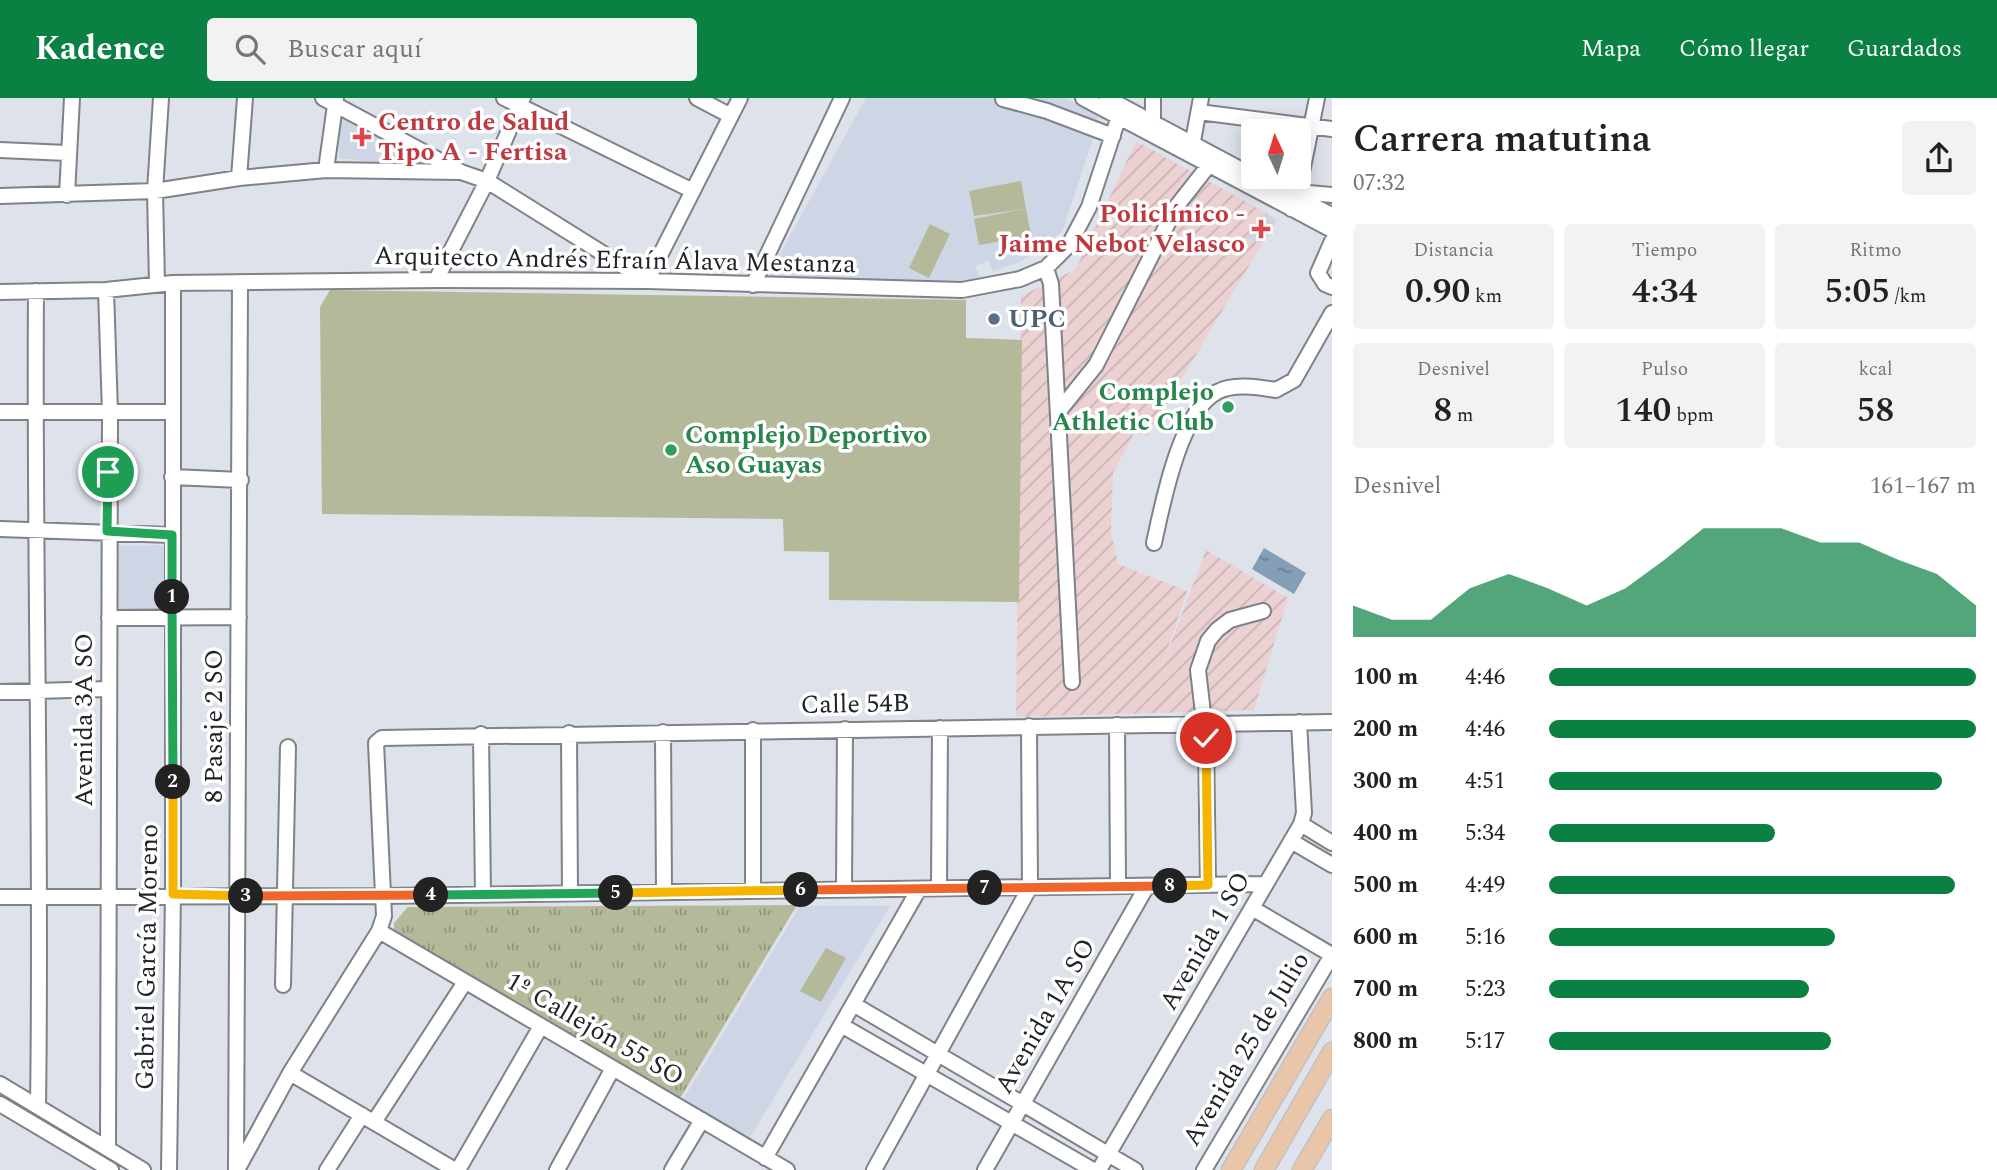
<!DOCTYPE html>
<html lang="es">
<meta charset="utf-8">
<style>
:root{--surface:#fff;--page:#f2f2f2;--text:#222;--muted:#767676;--accent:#0b8043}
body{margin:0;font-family:Spectral,serif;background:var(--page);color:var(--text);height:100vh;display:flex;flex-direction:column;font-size:26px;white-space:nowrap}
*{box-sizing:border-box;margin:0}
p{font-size:23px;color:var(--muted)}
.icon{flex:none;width:38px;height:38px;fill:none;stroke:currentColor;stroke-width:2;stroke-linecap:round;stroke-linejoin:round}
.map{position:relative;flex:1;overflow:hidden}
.details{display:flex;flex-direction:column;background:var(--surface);width:665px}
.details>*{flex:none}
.needle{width:46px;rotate:356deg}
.tools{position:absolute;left:1241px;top:21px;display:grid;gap:14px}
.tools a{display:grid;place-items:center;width:70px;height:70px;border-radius:7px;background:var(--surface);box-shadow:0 4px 18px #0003;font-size:35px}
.pin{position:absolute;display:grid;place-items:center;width:60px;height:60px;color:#fff;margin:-30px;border:4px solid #fff;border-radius:50%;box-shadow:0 2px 7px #0007}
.km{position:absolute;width:35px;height:35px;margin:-18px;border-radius:50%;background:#222;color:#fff;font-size:19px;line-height:35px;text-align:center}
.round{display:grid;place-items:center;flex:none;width:74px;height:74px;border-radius:7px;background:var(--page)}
.headline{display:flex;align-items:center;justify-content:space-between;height:119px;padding:0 21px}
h1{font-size:38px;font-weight:600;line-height:52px}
.metrics{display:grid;grid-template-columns:repeat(3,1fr);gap:10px;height:119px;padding:7px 21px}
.metrics div{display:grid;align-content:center;border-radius:7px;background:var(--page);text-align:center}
.metrics b{font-size:35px;font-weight:600}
.metrics small{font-size:19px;font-weight:400}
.metrics p{font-size:19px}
.chart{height:196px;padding:14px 21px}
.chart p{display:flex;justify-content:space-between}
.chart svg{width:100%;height:126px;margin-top:7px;fill:var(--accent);opacity:.7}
ul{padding:0 21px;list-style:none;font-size:23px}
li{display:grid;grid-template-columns:112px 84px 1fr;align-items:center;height:52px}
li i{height:18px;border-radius:9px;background:var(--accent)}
header{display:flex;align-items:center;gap:42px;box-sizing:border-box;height:98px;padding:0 35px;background:var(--accent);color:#fff}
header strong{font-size:33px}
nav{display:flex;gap:38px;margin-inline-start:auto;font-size:24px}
.search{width:490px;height:63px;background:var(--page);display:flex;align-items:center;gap:18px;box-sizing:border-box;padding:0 24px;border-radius:7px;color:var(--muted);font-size:26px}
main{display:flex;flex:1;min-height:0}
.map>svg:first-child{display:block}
.industrial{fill:url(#industrial-furrows)}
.built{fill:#ced5e4}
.green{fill:#b3b999}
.park{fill:url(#park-tufts)}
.water{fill:url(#water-ripples)}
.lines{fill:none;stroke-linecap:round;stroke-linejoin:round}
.minor-casing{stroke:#7e8289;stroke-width:18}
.major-casing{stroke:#c1c1c2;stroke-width:21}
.minor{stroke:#fff;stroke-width:14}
.major{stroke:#e9c6aa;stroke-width:18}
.split-1-casing{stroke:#fff;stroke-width:14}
.split-2-casing{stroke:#fff;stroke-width:14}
.split-3-casing{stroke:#fff;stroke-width:14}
.split-4-casing{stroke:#fff;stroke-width:14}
.split-5-casing{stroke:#fff;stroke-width:14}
.split-6-casing{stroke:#fff;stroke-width:14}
.split-7-casing{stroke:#fff;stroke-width:14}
.split-8-casing{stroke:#fff;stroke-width:14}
.split-9-casing{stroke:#fff;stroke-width:14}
.split-1{stroke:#22a559;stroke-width:9}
.split-2{stroke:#22a559;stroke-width:9}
.split-3{stroke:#f5b400;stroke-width:9}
.split-4{stroke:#f0652b;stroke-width:9}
.split-5{stroke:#22a559;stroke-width:9}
.split-6{stroke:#f5b400;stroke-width:9}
.split-7{stroke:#f0652b;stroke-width:9}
.split-8{stroke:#f0652b;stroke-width:9}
.split-9{stroke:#f5b400;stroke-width:9}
.health-dot{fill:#e0444e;stroke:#fff;stroke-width:2.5}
.service-dot{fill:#5c6f8a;stroke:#fff;stroke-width:2.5}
.leisure-dot{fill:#2e9e5b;stroke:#fff;stroke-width:2.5}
.labels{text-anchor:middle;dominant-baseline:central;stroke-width:7;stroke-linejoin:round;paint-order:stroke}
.health-label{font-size:26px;font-weight:bold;fill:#be3a42;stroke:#fff;text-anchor:start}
.street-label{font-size:26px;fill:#212326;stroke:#fff}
.service-label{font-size:26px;font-weight:bold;fill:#4e5e75;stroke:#fff;text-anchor:start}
.leisure-label{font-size:26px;font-weight:bold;fill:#27864d;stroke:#fff;text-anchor:end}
</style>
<header>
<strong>Kadence</strong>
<div class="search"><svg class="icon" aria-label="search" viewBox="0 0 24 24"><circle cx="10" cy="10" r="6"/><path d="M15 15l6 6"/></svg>Buscar aquí</div>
<nav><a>Mapa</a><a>Cómo llegar</a><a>Guardados</a></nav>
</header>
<main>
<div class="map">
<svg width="1332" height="1072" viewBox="0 0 1332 1072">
<defs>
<pattern id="industrial-furrows" width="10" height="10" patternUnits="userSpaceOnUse" patternTransform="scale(1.75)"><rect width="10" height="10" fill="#ecd1d2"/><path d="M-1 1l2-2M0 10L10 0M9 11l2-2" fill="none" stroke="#cab3b4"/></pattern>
<pattern id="park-tufts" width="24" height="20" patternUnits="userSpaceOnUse" patternTransform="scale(1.75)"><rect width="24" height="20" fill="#b3b999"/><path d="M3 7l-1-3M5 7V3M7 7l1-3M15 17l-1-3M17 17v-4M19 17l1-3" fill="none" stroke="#91967d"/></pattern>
<pattern id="water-ripples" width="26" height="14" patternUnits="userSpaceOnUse" patternTransform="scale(1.75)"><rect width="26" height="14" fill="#849eb6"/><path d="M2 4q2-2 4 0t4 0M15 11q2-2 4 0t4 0" fill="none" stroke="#6c8094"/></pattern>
</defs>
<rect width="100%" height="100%" fill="#dee2ea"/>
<path class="industrial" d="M1136,43l141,78 -130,218 -12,-6 -22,42 -2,59 7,32 69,27 -28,84 47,-125 82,48 -34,112 -238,7 5,-421 55,-27z"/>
<path class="built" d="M866,0h199l31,16 3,6 -37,112 -42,30 -27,9 -4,-10 -14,5 4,11 -30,8 -174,-5 -6,-6z
M340,18l91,43 -4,9 -88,-10z
M1263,115l12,6 -16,25 -13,-6z
M167,447l1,70 -56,-1 -1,-68z
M800,808h90l-141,233 -67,-38z"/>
<path class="green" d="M1021,83l10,55 -52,9 -5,-26 51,-10 -51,7 -5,-25z
M930,126l20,10 -21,44 -20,-10z
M330,192l636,10v38l56,2 -3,262 -190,-2v-48l-45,-1 -1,-32 -461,-5 -2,-207z
M826,850l20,10 -25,44 -21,-11z"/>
<path class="park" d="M797,807l-118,195 -279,-165 -6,-5v-7l14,-16z"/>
<path class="water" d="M1264,450l42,25 -12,21 -42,-25z"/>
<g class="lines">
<defs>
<path id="minor" d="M323,0l138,74 26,9 160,100 93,-183
M504,0l189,93
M697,0l34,18
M1083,0l249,132
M1107,0l146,78
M1153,0v26
M1003,1l44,12 66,25
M1199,14l133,17
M1192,48l9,-48
M0,52l67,3
M326,72l10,-72
M1255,79l77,38
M239,80l6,-80
M1298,94l34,3
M67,97l5,-97
M0,98l155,-5 84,-13 87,-8 133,2
M1291,111l7,-17 19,-94
M1332,143l-14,32 7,11 7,3
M1046,170l5,16 21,398
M436,182l51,-99 36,-83
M157,186l-2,-93 6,-93
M753,187l89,-187
M106,192l4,123 -2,736
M36,193c-2,272 6,543 2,815
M0,194l106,-2 67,-7 263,-3 211,1 315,9 58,-11 26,-11 23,-23 20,-38 33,-100
M1059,313l37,-46 80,-158 33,-42
M0,314h172
M172,379l69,3
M0,431l172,6
M1154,445c8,-37 26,-132 63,-151 16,-9 41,-5 59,-2l18,-10 38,-67
M109,520l130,-1
M0,594l107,-3
M1117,627l1,161
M753,632v161
M663,634l1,160
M569,635l1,160
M481,636l2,160
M1301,726l31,19
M1291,743l41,24
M1208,787l-2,-146 -8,-69 10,-29 9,-11 13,-10 33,-9
M939,790l1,-160
M844,792l1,-161
M0,799l383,-1 883,-12
M1252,810l80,47
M379,833l408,239
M283,887l5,-238
M853,906l282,166
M841,927l252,145
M290,975l165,97
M0,986l143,86
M0,1006l111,66
M374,1024l91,-140
M765,1060l154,-269
M236,1071l4,-887
M169,1072l4,-276v-611
M237,1072l53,-97 89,-142 5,-15 -8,-173 6,-5 950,-16
M327,1072l35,-55
M458,1072l83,-144
M557,1072l56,-102
M672,1072l30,-50
M874,1072l156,-283 -1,-161
M985,1072l162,-284
M1099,1072l202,-346 3,-11 -5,-91
M1204,1072l128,-215"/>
<path id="major" d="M1231,1072l101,-172
M1264,1072l68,-118
M1302,1072l30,-51"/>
</defs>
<use href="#minor" class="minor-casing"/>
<use href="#major" class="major-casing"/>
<use href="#minor" class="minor"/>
<use href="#major" class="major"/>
</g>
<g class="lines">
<defs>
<path id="split-1" d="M108,374l-1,59 65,4v62"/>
<path id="split-2" d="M172,499l1,185"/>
<path id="split-3" d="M173,684v112l73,2"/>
<path id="split-4" d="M246,798l185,-1"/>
<path id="split-5" d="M431,797l185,-2"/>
<path id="split-6" d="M616,795l185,-3"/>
<path id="split-7" d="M801,792l184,-2"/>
<path id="split-8" d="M985,790l185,-2"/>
<path id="split-9" d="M1170,788l38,-1 -2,-147"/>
</defs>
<use href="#split-1" class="split-1-casing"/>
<use href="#split-2" class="split-2-casing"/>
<use href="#split-3" class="split-3-casing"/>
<use href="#split-4" class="split-4-casing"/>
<use href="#split-5" class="split-5-casing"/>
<use href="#split-6" class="split-6-casing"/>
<use href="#split-7" class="split-7-casing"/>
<use href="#split-8" class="split-8-casing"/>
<use href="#split-9" class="split-9-casing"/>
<use href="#split-1" class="split-1"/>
<use href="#split-2" class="split-2"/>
<use href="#split-3" class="split-3"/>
<use href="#split-4" class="split-4"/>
<use href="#split-5" class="split-5"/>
<use href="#split-6" class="split-6"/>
<use href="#split-7" class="split-7"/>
<use href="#split-8" class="split-8"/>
<use href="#split-9" class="split-9"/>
</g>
<g class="health-dot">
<path d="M358.5 28.5h7v7h7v7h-7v7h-7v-7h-7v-7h7z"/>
<path d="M1257.5 120.5h7v7h7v7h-7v7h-7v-7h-7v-7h7z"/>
</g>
<circle class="service-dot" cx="994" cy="221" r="7"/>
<g class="leisure-dot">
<circle cx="1228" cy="309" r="7"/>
<circle cx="671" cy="352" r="7"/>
</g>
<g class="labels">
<g class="health-label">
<text x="378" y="24">Centro de Salud<tspan x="378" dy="30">Tipo A - Fertisa</tspan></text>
<text x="1245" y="116" text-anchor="end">Policlínico -<tspan x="1245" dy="30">Jaime Nebot Velasco</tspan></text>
</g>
<g class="street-label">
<text transform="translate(615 162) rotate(1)">Arquitecto Andrés Efraín Álava Mestanza</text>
<text transform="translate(855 606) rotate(-1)">Calle 54B</text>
<text transform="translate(84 622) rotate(-90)">Avenida 3A SO</text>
<text transform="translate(214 628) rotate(-90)">8 Pasaje 2 SO</text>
<text transform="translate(1205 843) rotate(-60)">Avenida 1 SO</text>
<text transform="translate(147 859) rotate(-89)">Gabriel García Moreno</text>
<text transform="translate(1045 918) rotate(-60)">Avenida 1A SO</text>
<text transform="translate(595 931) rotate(30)">1º Callejón 55 SO</text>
<text transform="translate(1246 951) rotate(-59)">Avenida 25 de Julio</text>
</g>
<g class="service-label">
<text x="1008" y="221">UPC</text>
</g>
<g class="leisure-label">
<text x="1214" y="294">Complejo<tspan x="1214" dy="30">Athletic Club</tspan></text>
<text x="685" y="337" text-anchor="start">Complejo Deportivo<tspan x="685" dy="30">Aso Guayas</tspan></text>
</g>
</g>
</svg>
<div class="tools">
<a><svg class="needle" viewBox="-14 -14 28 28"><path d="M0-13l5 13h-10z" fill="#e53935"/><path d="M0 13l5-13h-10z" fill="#767676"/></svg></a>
</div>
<div class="pin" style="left:108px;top:374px;background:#1e9e55"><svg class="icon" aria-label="arrive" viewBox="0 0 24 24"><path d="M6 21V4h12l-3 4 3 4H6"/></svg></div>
<div class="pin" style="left:1206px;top:640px;background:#d93025"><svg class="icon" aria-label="check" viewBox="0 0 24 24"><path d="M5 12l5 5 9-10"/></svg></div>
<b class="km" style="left:172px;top:499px">1</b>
<b class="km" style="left:173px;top:684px">2</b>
<b class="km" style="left:246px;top:798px">3</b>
<b class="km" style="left:431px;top:797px">4</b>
<b class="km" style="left:616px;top:795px">5</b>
<b class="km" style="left:801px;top:792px">6</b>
<b class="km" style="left:985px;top:790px">7</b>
<b class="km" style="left:1170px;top:788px">8</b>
</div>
<section class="details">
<div class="headline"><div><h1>Carrera matutina</h1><p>07:32</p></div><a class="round"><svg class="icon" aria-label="share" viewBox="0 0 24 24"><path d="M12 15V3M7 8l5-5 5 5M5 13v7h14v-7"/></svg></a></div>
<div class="metrics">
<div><p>Distancia</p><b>0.90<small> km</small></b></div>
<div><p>Tiempo</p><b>4:34</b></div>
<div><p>Ritmo</p><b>5:05<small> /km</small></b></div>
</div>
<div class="metrics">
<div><p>Desnivel</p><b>8<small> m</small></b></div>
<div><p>Pulso</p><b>140<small> bpm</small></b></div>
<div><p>kcal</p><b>58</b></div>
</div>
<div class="chart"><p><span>Desnivel</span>161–167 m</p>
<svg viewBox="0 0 160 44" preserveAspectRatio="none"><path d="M0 44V33L10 38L20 38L30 27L40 22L50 27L60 33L70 27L80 17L90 6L100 6L110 6L120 11L130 11L140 17L150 22L160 33V44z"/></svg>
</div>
<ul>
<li><b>100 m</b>4:46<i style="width:100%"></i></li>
<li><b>200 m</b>4:46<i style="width:100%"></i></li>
<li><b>300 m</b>4:51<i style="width:92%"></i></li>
<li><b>400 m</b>5:34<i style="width:53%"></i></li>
<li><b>500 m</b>4:49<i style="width:95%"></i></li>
<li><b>600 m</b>5:16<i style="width:67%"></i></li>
<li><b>700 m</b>5:23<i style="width:61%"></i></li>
<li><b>800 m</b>5:17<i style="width:66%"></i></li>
</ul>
</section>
</main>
